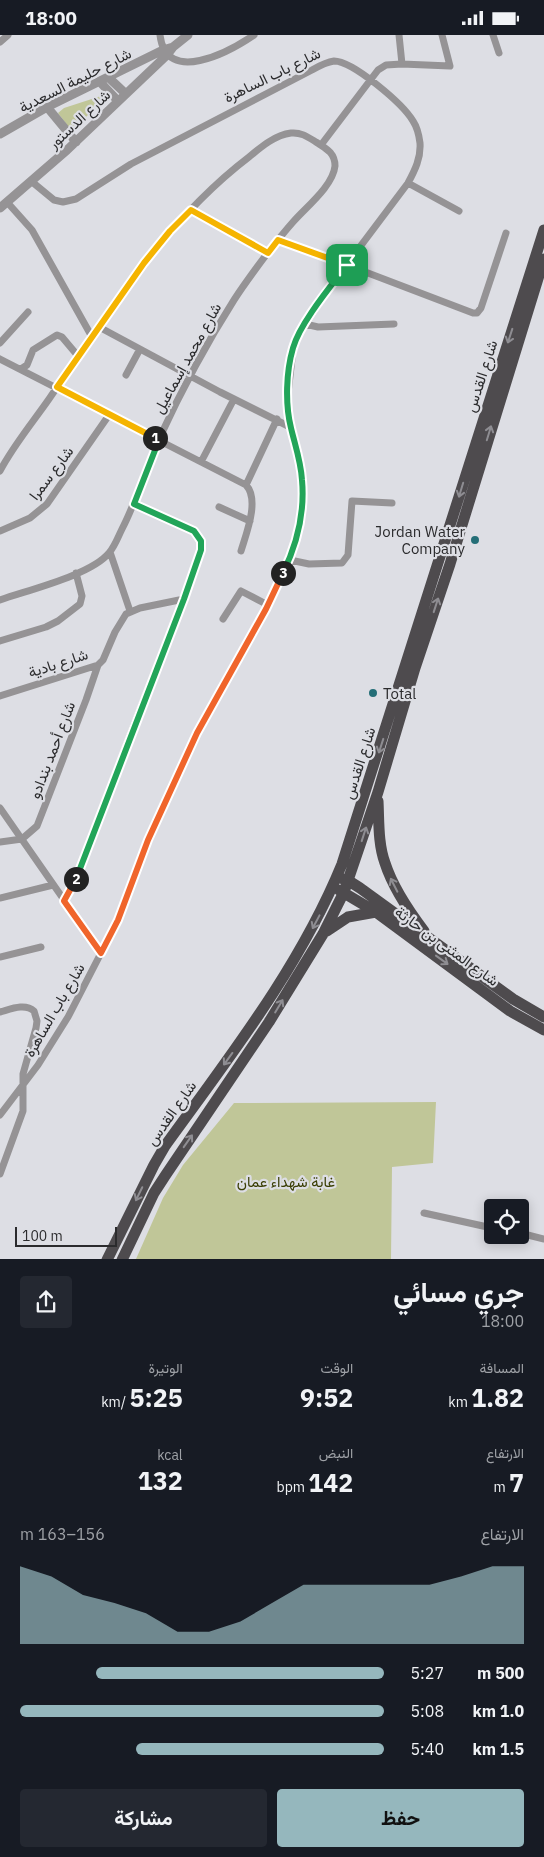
<!DOCTYPE html>
<html lang="ar">
<meta charset="utf-8">
<style>
:root{--surface:#171b24;--page:#242831;--text:#f1f3f6;--muted:#9ea1a6;--accent:#95b7bd}
body{margin:0;font-family:"IBM Plex Sans",Vazirmatn,sans-serif;background:var(--page);color:var(--text);direction:rtl;height:100vh;display:flex;flex-direction:column;font-size:19px;white-space:nowrap}
*{box-sizing:border-box;margin:0}
p{font-size:16px;color:var(--muted)}
.icon{flex:none;width:28px;height:28px;fill:none;stroke:currentColor;stroke-width:2;stroke-linecap:round;stroke-linejoin:round}
.map{position:relative;height:1224px;overflow:hidden;direction:ltr}
.side{display:flex;flex-direction:column;background:var(--surface);flex:1}
.side>*{flex:none}
.buttons{position:absolute;left:484px;top:1164px;display:grid;gap:10px}
.buttons a{display:grid;place-items:center;width:45px;height:45px;border-radius:5px;background:var(--surface);box-shadow:0 2px 12px #0003;font-size:25px}
.scale{position:absolute;left:15px;bottom:12px;width:102px;box-sizing:border-box;padding-left:5px;border:2px solid #2b2b2d;border-top:0;font-size:14px;line-height:18px;white-space:nowrap;color:#2b2b2d;-webkit-text-stroke:4px #dddee4;paint-order:stroke}
.pin{position:absolute;display:grid;place-items:center;width:42px;height:42px;color:#fff;margin:-21px;border-radius:10px;box-shadow:0 2px 8px #0006}
.km{position:absolute;width:25px;height:25px;margin:-12px;border-radius:50%;background:#222;color:#fff;font-size:14px;line-height:25px;text-align:center}
.round{display:grid;place-items:center;flex:none;width:52px;height:52px;border-radius:5px;background:var(--page)}
.head{display:flex;align-items:center;justify-content:space-between;height:85px;padding:0 20px}
h1{font-size:28px;font-weight:700;line-height:38px}
.figures{display:grid;grid-template-columns:repeat(3,1fr);gap:8px;height:85px;padding:5px 20px}
.figures div{display:grid;align-content:center}
.figures b{font-size:25px;font-weight:700}
.figures small{font-size:14px;font-weight:400}
.figures p{font-size:14px}
.chart{height:140px;padding:10px 20px}
.chart p{display:flex;justify-content:space-between}
.chart svg{width:100%;height:90px;margin-top:5px;fill:var(--accent);opacity:.7}
.button{display:flex;gap:10px;margin-top:auto;padding:10px 20px}
.button a{flex:1;height:58px;border-radius:5px;background:var(--accent);color:#111;font-size:20px;font-weight:700;line-height:58px;text-align:center}
.button a+a{background:var(--page);color:var(--text)}
ul{padding:0 20px;list-style:none;font-size:16px}
li{display:grid;grid-template-columns:80px 60px 1fr;align-items:center;height:38px}
li i{height:12px;border-radius:6px;background:var(--accent)}
.status{display:flex;justify-content:space-between;align-items:center;height:35px;padding:0 25px;background:var(--surface);direction:ltr}
.status svg{height:14px;fill:currentColor}
.map>svg:first-child{display:block}
.green{fill:#c0c698}
.lines{fill:none;stroke-linecap:round;stroke-linejoin:round}
.minor{stroke:#959395;stroke-width:7}
.tertiary{stroke:#959395;stroke-width:9}
.trunk{stroke:#4e4b4e;stroke-width:11}
.oneway{stroke:#8e8d92}
.split-1-casing{stroke:#fff;stroke-width:10}
.split-2-casing{stroke:#fff;stroke-width:10}
.split-3-casing{stroke:#fff;stroke-width:10}
.split-4-casing{stroke:#fff;stroke-width:10}
.split-1{stroke:#f5b400;stroke-width:6}
.split-2{stroke:#22a559;stroke-width:6}
.split-3{stroke:#f0652b;stroke-width:6}
.split-4{stroke:#22a559;stroke-width:6}
.poi-dot{fill:#246e77;stroke:#dddee4;stroke-width:2}
.labels{text-anchor:middle;dominant-baseline:central;stroke-width:4.5;stroke-linejoin:round;paint-order:stroke}
.street-label{font-size:15px;fill:#2b2b2d;stroke:#dddee4}
.poi-label{font-size:15px;fill:#2b2b2d;stroke:#dddee4;text-anchor:end}
.park-label{font-size:15px;fill:#3a3e04;stroke:#dddee4}
</style>
<div class="status"><b>18:00</b><svg viewBox="0 0 49 12"><path d="M0 12V9h3v3zM5 12V6h3v6zM10 12V3h3v9zM15 12V0h3v12zM26 1h20v11H26zM47 4h2v5h-2z"/></svg></div>
<div class="map">
<svg width="544" height="1225" viewBox="0 0 544 1225">
<rect width="100%" height="100%" fill="#dddee4"/>
<path class="green" d="M101,61l1,7 -31,27 -13,-17 6,-5z
M436,1067l-3,61 -41,4 -1,92h-255l27,-61 20,-33 51,-62z"/>
<g class="lines">
<path class="minor" d="M160,0c6,51 69,17 94,0
M493,0l6,18
M0,7l8,-7
M402,29l48,2 -8,-31
M321,110l57,-75 8,-5 16,-1 -3,-29
M408,148l51,28
M7,167l25,28 60,107
M191,175l76,43
M278,205l69,25 126,48h4l4,-5 25,-75
M305,289l13,3 76,-3
M99,292l121,65 70,35
M0,308l28,-31
M0,324l246,126c14,15 0,49 -5,66
M21,334l6,-4 6,-15 24,-15 5,2 16,19
M126,340l14,-26
M201,427l33,-63
M0,436c13,-25 33,-49 49,-72 59,-86 116,-178 200,-242 12,-10 26,-22 42,-24 10,-1 17,4 25,9 9,6 19,10 19,24 -2,20 -29,41 -42,56 -8,9 -16,19 -24,29 -12,16 -24,32 -35,49 -28,44 -53,91 -75,139 -13,29 -22,61 -37,90 -4,8 -7,17 -13,24 -18,22 -81,37 -109,47
M246,450l31,-66
M219,472l31,14
M0,496l30,-13 17,-14 62,-89
M110,517l20,59
M290,525l19,4 33,-1 6,-8 4,-54 40,2
M223,584l18,-28 27,14
M0,606l46,-14 12,-6 22,-17 2,-8 -6,-23
M0,661l98,-31 5,-5 12,-28 11,-18 14,-6 44,-9
M0,773l101,145
M0,807l22,-3 15,-13 49,-126 12,-35
M0,863l53,-13
M64,866l20,-41 50,-135 50,-126 17,-49v-10l-7,-9 -59,-27
M0,922l41,-10
M0,977c11,-3 25,-9 34,-1l3,10 -1,7 -13,46v37l-23,63
M0,1080l38,-50 30,-48 50,-97 30,-80 49,-107 69,-124 24,-49 6,-20 7,-38 -3,-37 -10,-38 -2,-17v-17l5,-43 6,-16 30,-46 79,-105c7,-13 13,-25 12,-40 -1,-8 -3,-16 -7,-22 -10,-17 -60,-60 -79,-60 -8,1 -15,5 -22,9l-181,94 -55,35 -13,3 -9,-2 -23,-19
M424,1178l68,15
M520,1198l24,6"/>
<path class="tertiary" d="M109,43l17,16
M100,47l18,19
M47,72l29,35
M0,99l47,-27 116,-57 10,-3 15,-12
M0,173l67,-58 100,-95 6,-8"/>
<path class="trunk" d="M378,766c1,20 0,43 7,62 8,25 23,47 39,68
M343,844l6,2 11,7 153,111 31,18
M339,855l37,22 134,99 34,19
M327,896l21,-14 28,-5
M107,1225l47,-95 11,-19c65,-90 135,-179 177,-282 69,-211 134,-423 202,-634
M122,1225l32,-67 11,-17 104,-154 54,-88 21,-42 34,-100 37,-124 35,-104 94,-305"/>
</g>
<defs><path id="oneway-shaft" d="M-6 0H5M1.5-3L5.5 0L1.5 3" fill="none" stroke-width="1.6" stroke-linecap="round" stroke-linejoin="round" transform="scale(1.25)"/></defs>
<g class="oneway">
<use href="#oneway-shaft" transform="translate(510 301) rotate(108)"/>
<use href="#oneway-shaft" transform="translate(489 398) rotate(-73)"/>
<use href="#oneway-shaft" transform="translate(461 455) rotate(107)"/>
<use href="#oneway-shaft" transform="translate(436 570) rotate(-72)"/>
<use href="#oneway-shaft" transform="translate(381 711) rotate(108)"/>
<use href="#oneway-shaft" transform="translate(364 799) rotate(-72)"/>
<use href="#oneway-shaft" transform="translate(394 850) rotate(-117)"/>
<use href="#oneway-shaft" transform="translate(316 887) rotate(118)"/>
<use href="#oneway-shaft" transform="translate(442 925) rotate(36)"/>
<use href="#oneway-shaft" transform="translate(279 971) rotate(-59)"/>
<use href="#oneway-shaft" transform="translate(228 1024) rotate(126)"/>
<use href="#oneway-shaft" transform="translate(188 1106) rotate(-55)"/>
<use href="#oneway-shaft" transform="translate(139 1159) rotate(116)"/>
</g>
<g class="lines">
<defs>
<path id="split-1" d="M155,403l-98,-51 87,-124 26,-32 21,-21 77,43 10,-13 69,25"/>
<path id="split-2" d="M76,844l108,-280 17,-49v-9l-7,-10 -60,-27 25,-64 -4,-2"/>
<path id="split-3" d="M76,844l-12,22 37,52 17,-33 30,-80 49,-107 69,-124 17,-36"/>
<path id="split-4" d="M283,538c14,-29 22,-60 19,-93 -1,-18 -7,-35 -11,-52 -6,-24 -5,-56 2,-80 7,-25 38,-62 54,-83"/>
</defs>
<use href="#split-1" class="split-1-casing"/>
<use href="#split-2" class="split-2-casing"/>
<use href="#split-3" class="split-3-casing"/>
<use href="#split-4" class="split-4-casing"/>
<use href="#split-1" class="split-1"/>
<use href="#split-2" class="split-2"/>
<use href="#split-3" class="split-3"/>
<use href="#split-4" class="split-4"/>
</g>
<g class="poi-dot">
<circle cx="475" cy="505" r="5"/>
<circle cx="373" cy="658" r="5"/>
</g>
<g class="labels">
<g class="street-label">
<text transform="translate(272 40) rotate(-26)">شارع باب الساهرة</text>
<text transform="translate(75 45) rotate(-27)">شارع حليمة السعدية</text>
<text transform="translate(79 84) rotate(-43)">شارع الدستور</text>
<text transform="translate(187 323) rotate(-61)">شارع محمد إسماعيل</text>
<text transform="translate(481 341) rotate(-72)">شارع القدس</text>
<text transform="translate(51 438) rotate(-53)">شارع سمرا</text>
<text transform="translate(58 628) rotate(-18)">شارع بادية</text>
<text transform="translate(52 715) rotate(-69)">شارع أحمد بندادو</text>
<text transform="translate(359 728) rotate(-72)">شارع القدس</text>
<text transform="translate(447 911) rotate(36)">شارع المثنى بن حارثة</text>
<text transform="translate(54 975) rotate(-60)">شارع باب الساهرة</text>
<text transform="translate(171 1078) rotate(-55)">شارع القدس</text>
</g>
<g class="poi-label">
<text x="465" y="496">Jordan Water<tspan x="465" dy="17">Company</tspan></text>
<text x="383" y="658" text-anchor="start">Total</text>
</g>
<g class="park-label">
<text x="286" y="1146">غابة شهداء عمان</text>
</g>
</g>
</svg>
<div class="buttons">
<a><svg class="icon" aria-label="locate" viewBox="0 0 24 24"><circle cx="12" cy="12" r="6"/><path d="M12 2v4M12 18v4M2 12h4M18 12h4"/></svg></a>
</div>
<div class="scale">100 m</div>
<div class="pin" style="left:347px;top:230px;background:#1e9e55"><svg class="icon" aria-label="arrive" viewBox="0 0 24 24"><path d="M6 21V4h12l-3 4 3 4H6"/></svg></div>
<b class="km" style="left:155px;top:403px">1</b>
<b class="km" style="left:76px;top:844px">2</b>
<b class="km" style="left:283px;top:538px">3</b>
</div>
<section class="side">
<div class="head"><div><h1>جري مسائي</h1><p>18:00</p></div><a class="round"><svg class="icon" aria-label="share" viewBox="0 0 24 24"><path d="M12 15V3M7 8l5-5 5 5M5 13v7h14v-7"/></svg></a></div>
<div class="figures">
<div><p>المسافة</p><b>1.82<small> km</small></b></div>
<div><p>الوقت</p><b>9:52</b></div>
<div><p>الوتيرة</p><b>5:25<small> /km</small></b></div>
</div>
<div class="figures">
<div><p>الارتفاع</p><b>7<small> m</small></b></div>
<div><p>النبض</p><b>142<small> bpm</small></b></div>
<div><p>kcal</p><b>132</b></div>
</div>
<div class="chart"><p><span>الارتفاع</span>156–163 m</p>
<svg viewBox="0 0 160 44" preserveAspectRatio="none"><path d="M0 44V6L10 11L20 20L30 24L40 29L50 38L60 38L70 33L80 24L90 15L100 15L110 15L120 15L130 15L140 11L150 6L160 6V44z"/></svg>
</div>
<ul>
<li><b>500 m</b>5:27<i style="width:79%"></i></li>
<li><b>1.0 km</b>5:08<i style="width:100%"></i></li>
<li><b>1.5 km</b>5:40<i style="width:68%"></i></li>
</ul>
<div class="button"><a>حفظ</a><a>مشاركة</a></div>
</section>
